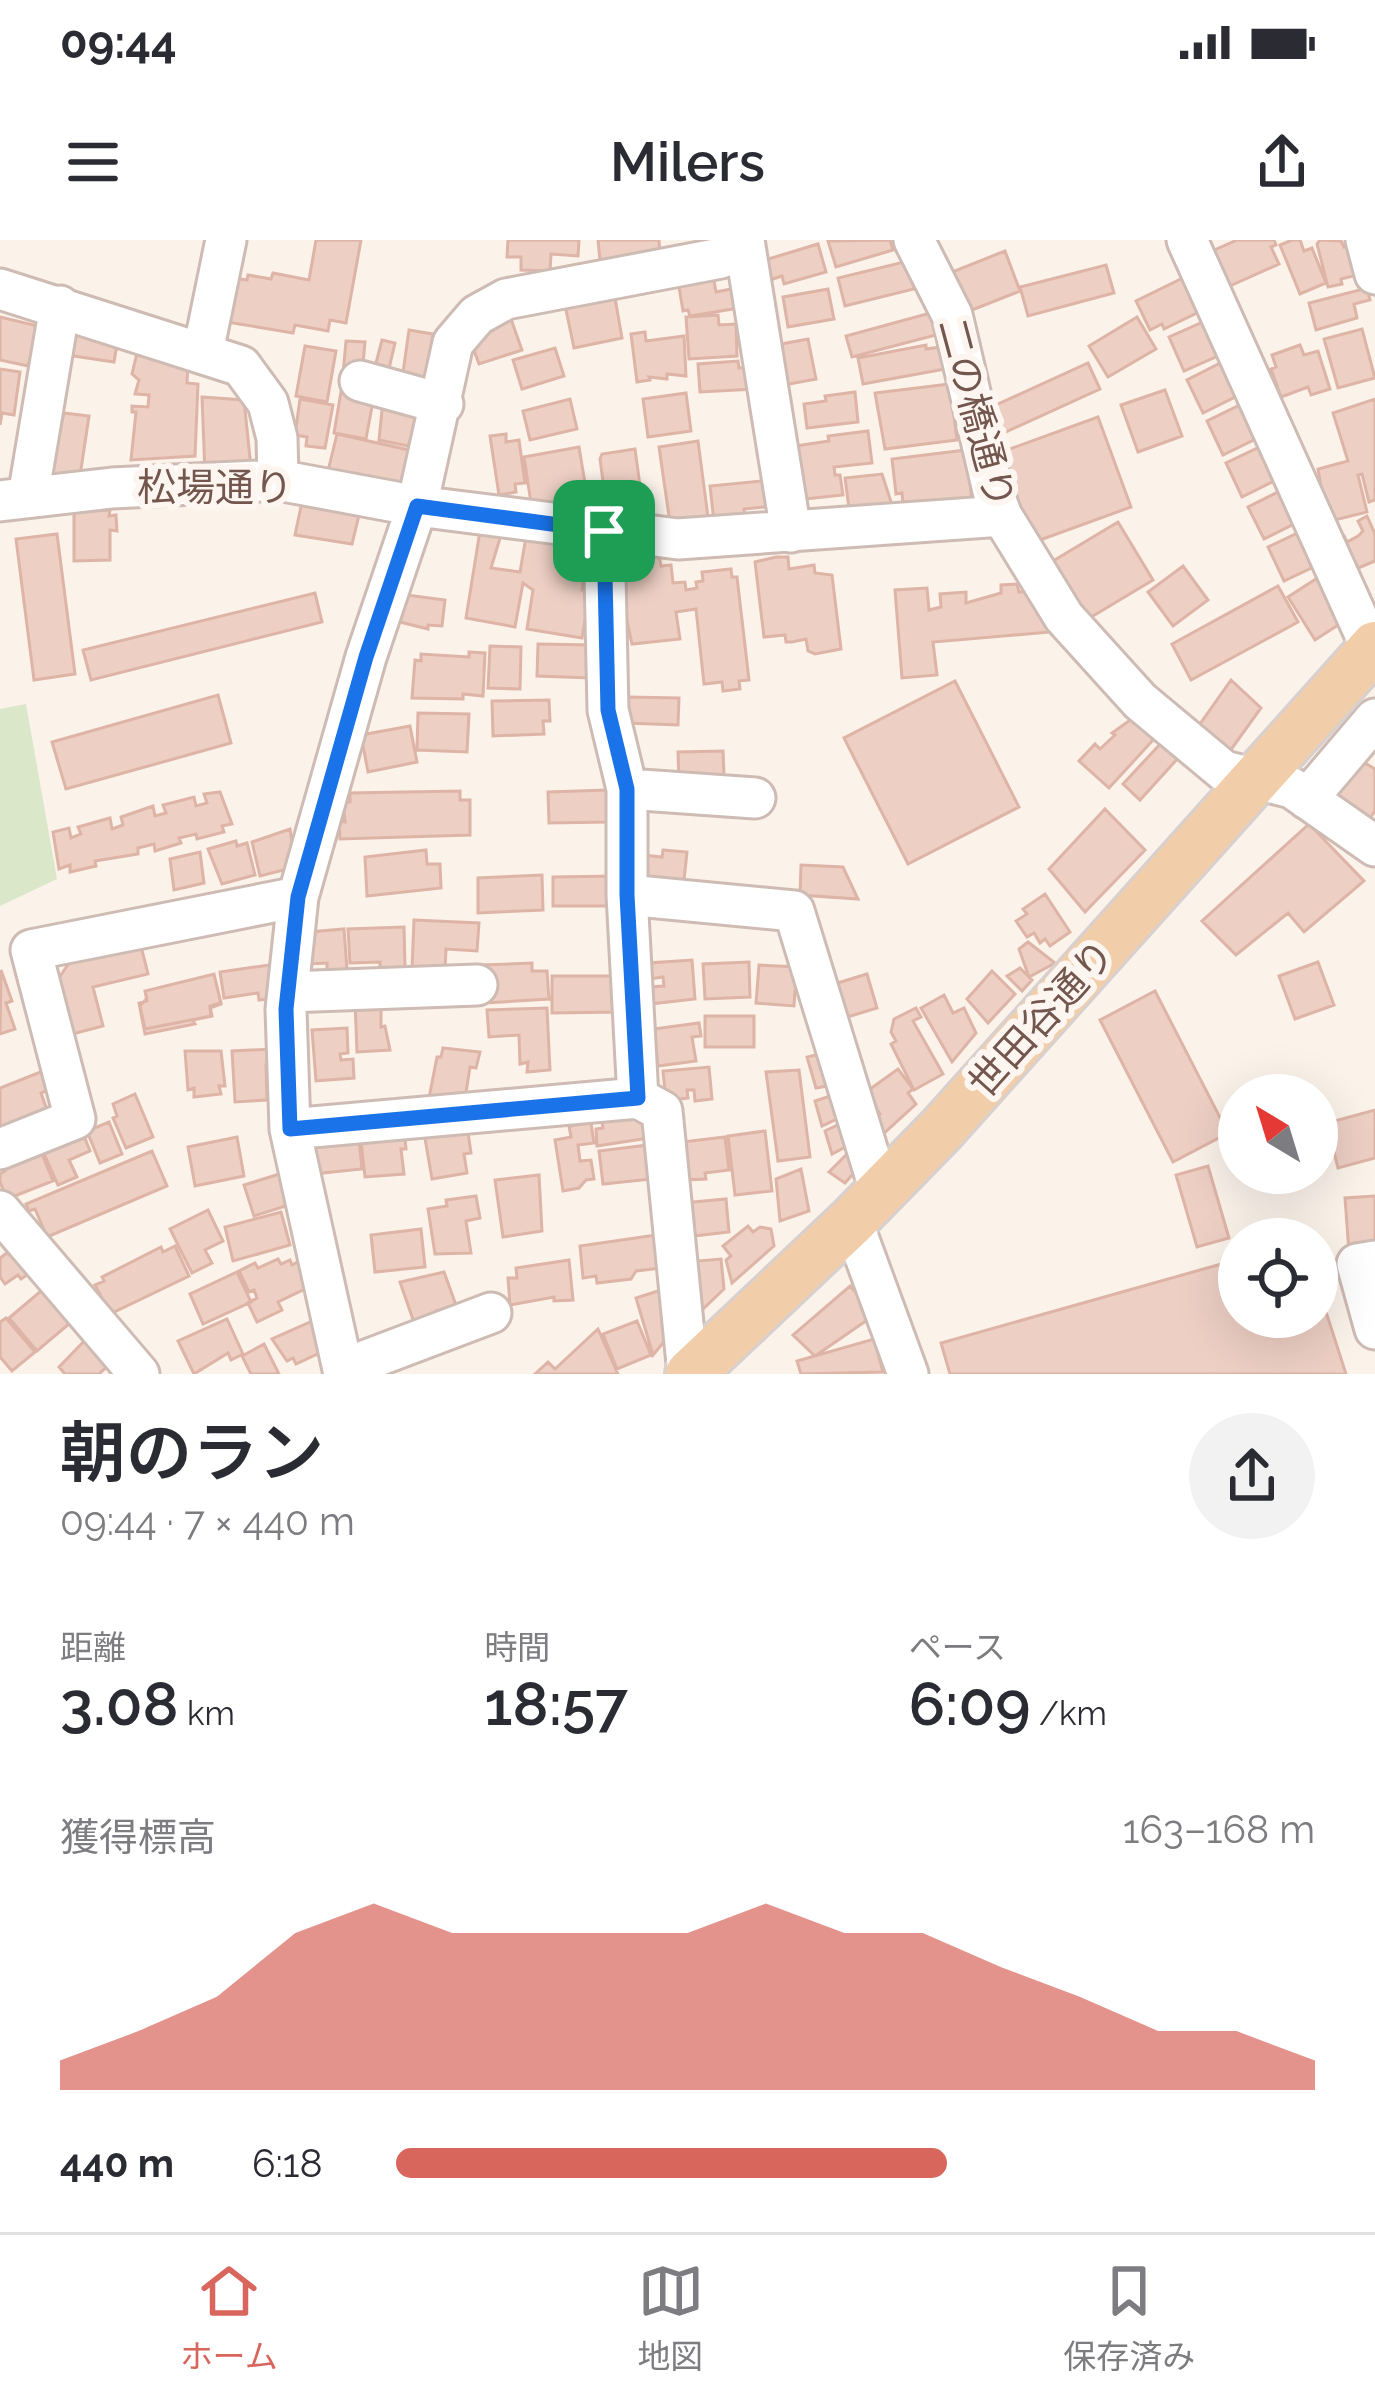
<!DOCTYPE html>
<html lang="ja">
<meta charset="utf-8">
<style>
:root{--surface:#fff;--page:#f2f2f3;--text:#2b2b33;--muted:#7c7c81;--line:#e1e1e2;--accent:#d8665c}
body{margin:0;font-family:Raleway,"Noto Sans JP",sans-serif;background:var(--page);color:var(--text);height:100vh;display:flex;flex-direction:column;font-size:45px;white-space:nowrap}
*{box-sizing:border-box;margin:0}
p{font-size:39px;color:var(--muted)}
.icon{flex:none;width:66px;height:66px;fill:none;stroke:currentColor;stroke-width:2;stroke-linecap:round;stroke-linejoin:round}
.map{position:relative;height:1134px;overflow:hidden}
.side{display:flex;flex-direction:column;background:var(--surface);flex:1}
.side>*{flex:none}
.needle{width:78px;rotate:322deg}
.tools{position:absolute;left:1218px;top:834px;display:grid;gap:24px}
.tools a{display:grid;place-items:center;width:120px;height:120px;border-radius:50%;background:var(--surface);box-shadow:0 12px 48px #0002;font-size:60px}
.pin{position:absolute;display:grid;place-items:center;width:102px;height:102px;color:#fff;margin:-51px;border-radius:24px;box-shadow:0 6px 18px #0006}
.round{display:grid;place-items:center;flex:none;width:126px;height:126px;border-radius:63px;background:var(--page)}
.summary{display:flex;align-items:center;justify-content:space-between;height:204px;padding:0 60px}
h1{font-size:66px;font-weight:600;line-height:90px}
.metrics{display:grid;grid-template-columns:repeat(3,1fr);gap:18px;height:204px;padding:12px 60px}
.metrics div{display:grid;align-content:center}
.metrics b{font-size:60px;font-weight:600}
.metrics small{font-size:33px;font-weight:400}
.metrics p{font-size:33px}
.chart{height:336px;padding:24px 60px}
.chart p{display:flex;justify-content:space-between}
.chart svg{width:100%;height:216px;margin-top:12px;fill:var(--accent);opacity:.7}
ul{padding:0 60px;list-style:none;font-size:39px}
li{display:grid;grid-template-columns:192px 144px 1fr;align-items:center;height:90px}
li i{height:30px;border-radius:15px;background:var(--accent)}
.status{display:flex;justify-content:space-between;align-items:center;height:84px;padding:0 60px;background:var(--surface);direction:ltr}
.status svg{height:33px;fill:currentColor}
header{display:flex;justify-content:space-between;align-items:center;height:156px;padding:0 60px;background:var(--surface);font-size:54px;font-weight:600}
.tabs{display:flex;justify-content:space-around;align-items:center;height:168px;border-top:3px solid var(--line);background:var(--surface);font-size:33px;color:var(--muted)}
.tabs a{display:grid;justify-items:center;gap:6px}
.tabs .active{color:var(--accent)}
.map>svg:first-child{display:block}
.green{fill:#dae7c9}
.building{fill:#edcfc4;stroke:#deb4a6;stroke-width:3}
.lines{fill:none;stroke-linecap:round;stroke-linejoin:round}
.minor-casing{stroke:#cebbb3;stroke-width:45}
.major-casing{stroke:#d8d0ce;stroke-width:54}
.minor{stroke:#fff;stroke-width:39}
.major{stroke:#f2cda9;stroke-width:48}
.route-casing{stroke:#fff;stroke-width:24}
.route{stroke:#1a73e8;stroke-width:15}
.labels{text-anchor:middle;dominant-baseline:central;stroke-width:12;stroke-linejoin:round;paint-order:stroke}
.street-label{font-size:39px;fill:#73574f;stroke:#fdf6f0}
</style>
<div class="status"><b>09:44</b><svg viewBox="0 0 49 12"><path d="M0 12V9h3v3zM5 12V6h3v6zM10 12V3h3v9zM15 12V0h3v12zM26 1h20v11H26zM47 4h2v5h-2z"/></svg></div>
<header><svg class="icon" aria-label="menu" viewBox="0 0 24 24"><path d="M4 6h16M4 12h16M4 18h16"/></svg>Milers<svg class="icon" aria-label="share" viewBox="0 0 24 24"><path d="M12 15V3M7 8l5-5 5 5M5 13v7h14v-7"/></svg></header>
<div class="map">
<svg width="1375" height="1134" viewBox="0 0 1375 1134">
<rect width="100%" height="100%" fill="#fbf2ea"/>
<path class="green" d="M26,464l31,175 -57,27v-197z"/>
<path class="building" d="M316,0h45l-15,83 -16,-3 -2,11 -33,-6 -2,8 -66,-11 8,-44 12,2 1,-5 23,4 2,-6 36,7z
M508,0h71l-1,16 -27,-2 -1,17 -29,-1v-13h-14z
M598,0h61l1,15 -60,5z
M890,0l3,10 -57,17 -8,-26z
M1237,0h37l2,5 -5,2 8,17 -56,25 -13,-37z
M1292,0h8l4,11 8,-3 14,35 -26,11 -20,-49z
M1320,0l21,1 3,6 11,-2 10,28 -24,6 1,5 -14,3 -11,-43z
M818,4l8,28 -42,12 -2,-8 -12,4 -5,-20z
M1005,11l15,40 -53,21 -15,-40z
M908,21l6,28 -69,17 -7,-28z
M1106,25l8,28 -86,23 -8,-29z
M1191,34l16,34 -43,21 -2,-5 -12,6 -14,-29z
M713,35l3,17 25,-5 4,20 -55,9 -2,-6 -5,1 -5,-30z
M1367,48l3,12 -16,4 3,14 -41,12 -7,-27z
M828,49l6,30 -46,8 -5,-30z
M615,58l7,40 -48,10 -9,-43z
M930,73l6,22 -84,22 -6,-21z
M718,75l1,10 17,-1 1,32 -48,3 -3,-42z
M0,77l38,9 -10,40 -28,-6z
M1137,77l19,32 -48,28 -19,-31z
M1212,78l15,34 -43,19 -15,-34z
M511,79l11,31 -43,14 -7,-19 14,-17z
M1362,89l13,49 -37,10 -14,-49z
M63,90l55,9 -4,23 -54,-8z
M409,90l24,4 -4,28 5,22 -32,-4z
M645,92l1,9 38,-5 2,40 -19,-2v5l-18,-2 1,3 -13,2 -6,-48z
M808,99l8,40 -32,6 -8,-40z
M382,100l13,3 -9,38 -14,-3z
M346,101l19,1 -3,33 -19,-1z
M926,105v4l15,-2 4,22 -82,15 -5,-26z
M1300,105l4,10 14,-4 12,38 -19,6 -3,-8 -27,10 -10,-28 5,-2 -4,-12z
M305,106l31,5 -9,51 -31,-6z
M555,108l9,28 -42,13 -9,-29z
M137,113l51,9 -1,21 11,1 -3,72 -64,4 5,-48h-4v-6l16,1 1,-12 -14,-1 4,-14 -7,-6z
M1230,118l17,33 -44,22 -16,-33z
M738,121l1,7 14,-1 2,22 -55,3 -2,-28z
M1088,123l12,26 -103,47 -12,-26z
M0,129l20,3 -6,43 -12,-2 -2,12z
M950,144l7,56 -72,9 -10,-56z
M1165,150l17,46 -44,16 -17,-47z
M341,152l32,9 -7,38 -32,-6z
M855,152l3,30 -51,6 -3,-24 22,-3 -1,-5z
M686,153l5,38 -43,6 -5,-38z
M202,157l42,3 7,68 -46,6z
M300,159l33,6 -8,43 -19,-2 1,-9 -12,-2z
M570,159l7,30 -47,11 -7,-29z
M1375,159v101l-6,2 -7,-28 -4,1 9,37 -40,10 -9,-53 30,-8 -15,-48z
M383,160l37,11 -12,35 -29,-6z
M1250,160l16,34 -43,21 -16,-34z
M64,173l25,3 -9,60 -34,4 8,-60 8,1z
M1098,177l33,90 -102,37 -33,-90z
M868,191l4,32 -38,4 1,8h5l3,20 -48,5v-54l34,-5 -1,-5z
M337,194l81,18 -9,37 -81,-18z
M506,194v8l13,-2 6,43 -10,1 1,8 -17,3 -9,-59z
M698,201l10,76 -38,6 -11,-76z
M1270,202l16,33 -44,22 -16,-34z
M579,207l11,66 -59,-10 -7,-46z
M635,209l10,73 -37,-2 -8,-61 2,-5z
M966,210l6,51 -49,6v-6l-20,2 -1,-10 -6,1 -4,-35z
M882,234l11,34 -43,8 -5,-38z
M772,240l3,26 -31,3 1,10 -31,3 -4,-36z
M1290,246l16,32 -42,21 -16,-32z
M302,262l58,9 -8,33 -57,-9z
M110,270l-1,6 7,-1 1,16 -7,-1v30l-36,1v-49z
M1367,276l8,18v27l-24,10 -15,-32 8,-3 3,6 11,-6 5,-5 -5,-10z
M1118,282l35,58 -70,42 -35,-58z
M1310,287l16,34 -42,20 -16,-34z
M480,291l21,4 -10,33 29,4 6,-35 63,10 -7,43 8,1 -8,47 -55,-9 6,-39 -10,-7 -8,44 -49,-9z
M57,294l18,140 -41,6 -18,-141z
M659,316l2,10 10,-1 2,18 12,-1 1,8 11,-2 -1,-6 7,-1 -1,-9 29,-3 1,8h5l12,103 -10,1 1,8 -17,2 -1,-9 -18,2 -8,-75 -20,3 4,27 -48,5 -11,-51h5l-3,-22 12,-1 -2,-11z
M776,317h12l1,12 25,-4 1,8 17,2 9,74 -26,5 -7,-3 -2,-12 -14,3h-6l-1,-7 -21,2 -9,-75z
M1183,326l25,34 -35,26 -25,-34z
M1325,333l27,43 -37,24 -27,-43z
M1017,344l2,8 9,-1 22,41 -117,10 4,33 -35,3 -7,-88 32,-2 2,22 12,-3 -1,-13 26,-2v11l35,-10v-8z
M1278,346l20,36 -107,58 -19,-36z
M315,353l7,29 -231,58 -8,-30z
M399,354l46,6 -3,26 -14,-1v4l-32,-8z
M538,404l54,1 -1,33 -54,-2z
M490,406l31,1 -1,42 -32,-1z
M469,412l16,1 -2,43 -20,-2v5l-51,-1 3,-38 6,1v-7l48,3z
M1231,440l30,28 -31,43 -30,-27z
M955,441l64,126 -111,57 -64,-126z
M218,455l13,48 -165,46 -14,-47z
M627,457l52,1 -1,27 -52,-2z
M549,460l1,21h-7l1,13 -51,2 -1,-35z
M418,473l51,1 -2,38 -50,-2z
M1133,478l21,16v5l-45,49 -30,-27 16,-17 5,5 15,-14 -3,-2z
M410,486l7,36 -49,10 -7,-37z
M1163,501l17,15 -40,44 -17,-16z
M723,511l1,24 -45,8 -1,-31z
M1358,519l17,10v42l-7,10 -38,-25z
M607,550l1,32 -59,1 -1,-31z
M460,551v9h10v35l-130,4 -1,-18 6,1 -2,-20h7v-9z
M220,552l12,32 -10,2 2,6 -27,7 -1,-5 -17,4 2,5 -26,8 -1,-7 -16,4v6l-43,7 1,5 -26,6v-7l-11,4 -6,-37 16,-4 2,10 10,-4 -3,-7 32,-9 2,11 11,-4 -2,-8 32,-11 2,10 11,-3 -3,-8 31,-8 2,9 11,-3 -3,-9z
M1105,569l40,41 -60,62 -36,-43z
M1309,584l55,57 -60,51 -16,-19 -52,42 -34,-34z
M290,589l6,38 -36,9 -8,-34z
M236,601l1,5 10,-3 8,32 -33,9 -14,-35z
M426,610l1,14h13l1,24 -74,8 -2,-39z
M663,610l24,2 -4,37 -45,-5 4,-29 20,2z
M200,612l4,31 -30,7 -4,-31z
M801,625l42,2 15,32 -58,-4z
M542,635l1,35 -65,3v-35z
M616,636l-5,30h-58v-29z
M1045,654l25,38 -20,14 -5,-7 -5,4 -6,-10 -7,4 -11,-16 11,-7 -4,-5z
M414,680l65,3 -2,28 -31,-2 -1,21 -33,-1z
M404,687l1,40 -25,1v-6l-30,1 -2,-34z
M344,689l3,40 -20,2v-8l-19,1 2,-32z
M140,702l8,32 -55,13 10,39 -34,9 -14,-51 18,-27z
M1028,702l27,21 -26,14 -10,-28z
M692,720l3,39 -45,5 -1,-17 15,-1 -1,-9 -14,2 -1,-16z
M749,722l1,35 -45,2 -2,-35z
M1318,722l16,43 -39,14 -16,-43z
M532,723v8h15l2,28 -63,4 -4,-38z
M276,724l1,34 -18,2 -1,-7 -34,5 -4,-26z
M759,725l39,2 6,25 -9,-1 -1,15 -38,-3z
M1020,728l12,12 -10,11 -15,-15z
M1,730l11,31 -6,2 9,26 -15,5z
M992,731l23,23 -27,29 -21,-24z
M214,734l7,29 -11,3 2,10 -19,4 2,4 -50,10 -6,-31 8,-2 -2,-10z
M214,734l7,30 -11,4 1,8 -66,13 -5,-23 7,-8 -2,-7z
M867,734l10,34 -36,11 -10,-34z
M552,736h68v36l-68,1z
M1155,751l73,142 -55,29 -73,-142z
M944,755l9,18 11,-5 12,25 -24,29 -31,-54z
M381,761v26l4,-1 5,24 -33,2 -2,-50z
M547,768l3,62 -23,2 1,-10 -8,2 -1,-29 -30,2 -2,-27z
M916,768l5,9 -8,4 30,53 -29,16 -23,-46 5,-3 -5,-9 3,-13z
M705,776h49v31h-49z
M699,783l2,13 -9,1 4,24 -38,5 -3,-24 -7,1 -2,-13z
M347,788l1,25 -8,1 1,6 12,-1 1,19 -38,3 -4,-51z
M443,808l37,4 -4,16 -6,-1 -6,38 -35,-7 8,-41h4z
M272,809l1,16h-7l1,35 -32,2 -3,-51z
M185,811h36l4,35h-6l2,8 -27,3v-9l-6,2z
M832,811l7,33 -23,4 -9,-31z
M709,827l3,32 -17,2 -1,-11h-7l1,8 -22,3 -3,-30z
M48,829l8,18 -15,6 6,17 -47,19v-41z
M898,829l15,20 -5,4 8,11 -34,31 -6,-17 4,-4 -14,-22z
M799,830l11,87 -32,4 -12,-89z
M842,852l9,20 -29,14 -7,-25z
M135,854l18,43 -27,11 -13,-30 4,-2 -4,-12z
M644,870l2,26 -4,3 -45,7 -1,-17 7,-1 -2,-14z
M1375,870v48l-37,10 -11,-45z
M846,881l5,23 -19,10 -7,-23z
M109,882l13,32 -22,9 -13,-32z
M591,883l3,20 -16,2 2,16 11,-1 3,19 -8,1 -7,8 -16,3 -8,-51 16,-3 -2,-11z
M423,887l45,5 3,21 -7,1 3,19 -35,6z
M404,889l2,20h-5l3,25 -39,3 -5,-44z
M82,891l8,20 -21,9 8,17 -19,8 -17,-38z
M358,891l4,38 -49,5 -4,-38z
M765,891l7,60 -37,4 -7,-59z
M237,897l7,39 -49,10 -7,-39z
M725,897l4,33 -24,3 1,6 -20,1 -4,-38z
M858,903l11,13 -24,27 -16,-11z
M648,905l4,34 -49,5 -4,-33z
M40,909l13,32 -46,18 -7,-17v-8l5,-3 -3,-7z
M152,911l15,35 -120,51 -12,-28 -6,2 -3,-7z
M1208,926l21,72 -32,9 -21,-72z
M801,929l8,42 -29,10 -4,-42z
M283,933l9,31 -38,12 -10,-31z
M539,935l3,56 -39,6 -8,-57z
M476,956l4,22 -14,3 5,32 -36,1 -7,-45 19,-3 -1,-6z
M1375,956v54l-26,2 -4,-54z
M726,959l3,33 -44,5 -3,-34z
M208,970l15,31 -18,9 7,13 -20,10 -22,-44z
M281,972l9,33 -57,16 -8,-34z
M748,986l5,6 7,-5 11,2 3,17 -42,37 -6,-23 5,-4 -8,-10z
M421,989l4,38 -50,5 -4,-37z
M663,994l-1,34 -26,3 -5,8 -34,4 -1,-7 -13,2 -3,-32z
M175,1006l14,30 -79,38 -15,-29 9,-4 -2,-4 59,-30 2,5z
M12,1009l18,24 -9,6 -3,-4 -13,9 -5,-7v-19z
M305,1018l2,30 -29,14 4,8 -25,12 -9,-19 9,-5 -3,-8 -5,2 -10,-21 16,-8 3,5 20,-9 3,5 9,-4 2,5z
M721,1019l3,30 -21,20 -11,1 -7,-48z
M1239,1019v58h78v-33l29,90h-396l-9,-31z
M569,1020l4,40 -19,1v-4l-44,8 -2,-27h9l-1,-10z
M237,1032l14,30 -48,22 -13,-30z
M444,1032l12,33 -20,6 4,12 -23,8 -17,-49z
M48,1045l28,33 -39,33 -28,-33z
M850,1046l26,28 -61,42 -22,-21z
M667,1048v50l-14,17 -17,-57z
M6,1078l29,34 -23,19 -12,-14v-35z
M319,1078l7,32 -30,14 -3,-6 -6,3 -15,-22z
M227,1079l16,35 -12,6 -3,-7 -34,21 -16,-33z
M637,1081l14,34 -34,14 -14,-35z
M598,1089l20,45h-83l13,-12 7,7z
M91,1094l23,26 -15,14h-34l-6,-7z
M874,1099l9,33 -82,2 -4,-13z
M264,1104l15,30h-28l-9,-18z"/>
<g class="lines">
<defs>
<path id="minor" d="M744,0l47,292
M914,0l38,75 42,180 8,21 62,101 76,84 84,70 68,17 83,58
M1187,0l185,410
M1366,0l9,34
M0,49l241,77 27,37 9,35 1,42
M203,112l23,-112
M360,141l83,23
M28,257l32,-191
M0,261l112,-13 166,-8 139,26 261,33 324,-23
M604,291l4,179 19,79v106l11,203
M627,549l128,9
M1307,559l68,-80
M627,655l167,16 86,280
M288,752l189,-7
M290,889l348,-31 24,13 26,263
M0,909l75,-30 -44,-169 267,-53
M0,971l139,163
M852,981l56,153
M1375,1021l-18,3 18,65
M343,1129l148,-56
M344,1134l-54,-245 -4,-120 12,-112 68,-240 51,-151 36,-163 24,-28 29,-16 215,-41 23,-16"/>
<path id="major" d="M690,1134l162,-153 89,-91 434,-484"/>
</defs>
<use href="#minor" class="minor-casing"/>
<use href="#major" class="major-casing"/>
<use href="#minor" class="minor"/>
<use href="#major" class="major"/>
</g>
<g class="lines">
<defs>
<path id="route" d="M417,266l187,25 4,179 19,79v106l11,203 -348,31 -4,-120 12,-112 68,-240z"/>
</defs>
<use href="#route" class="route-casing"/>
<use href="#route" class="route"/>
</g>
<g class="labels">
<g class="street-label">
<text transform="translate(977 173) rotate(75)">二の橋通り</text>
<text x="215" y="247">松場通り</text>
<text transform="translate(1041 778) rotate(-48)">世田谷通り</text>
</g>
</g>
</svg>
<div class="tools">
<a><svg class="needle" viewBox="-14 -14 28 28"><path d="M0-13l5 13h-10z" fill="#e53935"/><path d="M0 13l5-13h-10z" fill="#7c7c81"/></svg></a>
<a><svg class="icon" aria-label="locate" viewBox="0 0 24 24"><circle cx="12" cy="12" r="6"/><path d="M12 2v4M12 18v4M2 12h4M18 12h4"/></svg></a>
</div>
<div class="pin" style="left:604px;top:291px;background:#1e9e55"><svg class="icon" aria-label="arrive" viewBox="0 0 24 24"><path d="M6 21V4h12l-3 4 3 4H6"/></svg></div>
</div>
<section class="side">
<div class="summary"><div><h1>朝のラン</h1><p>09:44 · 7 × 440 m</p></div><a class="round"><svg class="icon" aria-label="share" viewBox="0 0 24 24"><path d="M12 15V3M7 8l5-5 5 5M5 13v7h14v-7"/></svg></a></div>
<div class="metrics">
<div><p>距離</p><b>3.08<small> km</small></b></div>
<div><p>時間</p><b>18:57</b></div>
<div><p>ペース</p><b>6:09<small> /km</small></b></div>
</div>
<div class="chart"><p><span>獲得標高</span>163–168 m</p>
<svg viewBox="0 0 160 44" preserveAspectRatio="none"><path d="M0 44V38L10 32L20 25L30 12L40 6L50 12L60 12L70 12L80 12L90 6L100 12L110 12L120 19L130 25L140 32L150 32L160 38V44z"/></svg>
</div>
<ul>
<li><b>440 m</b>6:18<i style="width:60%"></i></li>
</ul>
</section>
<nav class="tabs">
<a class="active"><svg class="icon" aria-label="home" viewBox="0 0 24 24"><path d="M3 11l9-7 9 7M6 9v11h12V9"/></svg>ホーム</a>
<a><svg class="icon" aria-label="map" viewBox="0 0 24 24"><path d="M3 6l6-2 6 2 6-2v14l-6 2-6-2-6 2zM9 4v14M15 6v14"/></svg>地図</a>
<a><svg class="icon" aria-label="saved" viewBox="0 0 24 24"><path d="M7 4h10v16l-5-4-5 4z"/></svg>保存済み</a>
</nav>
